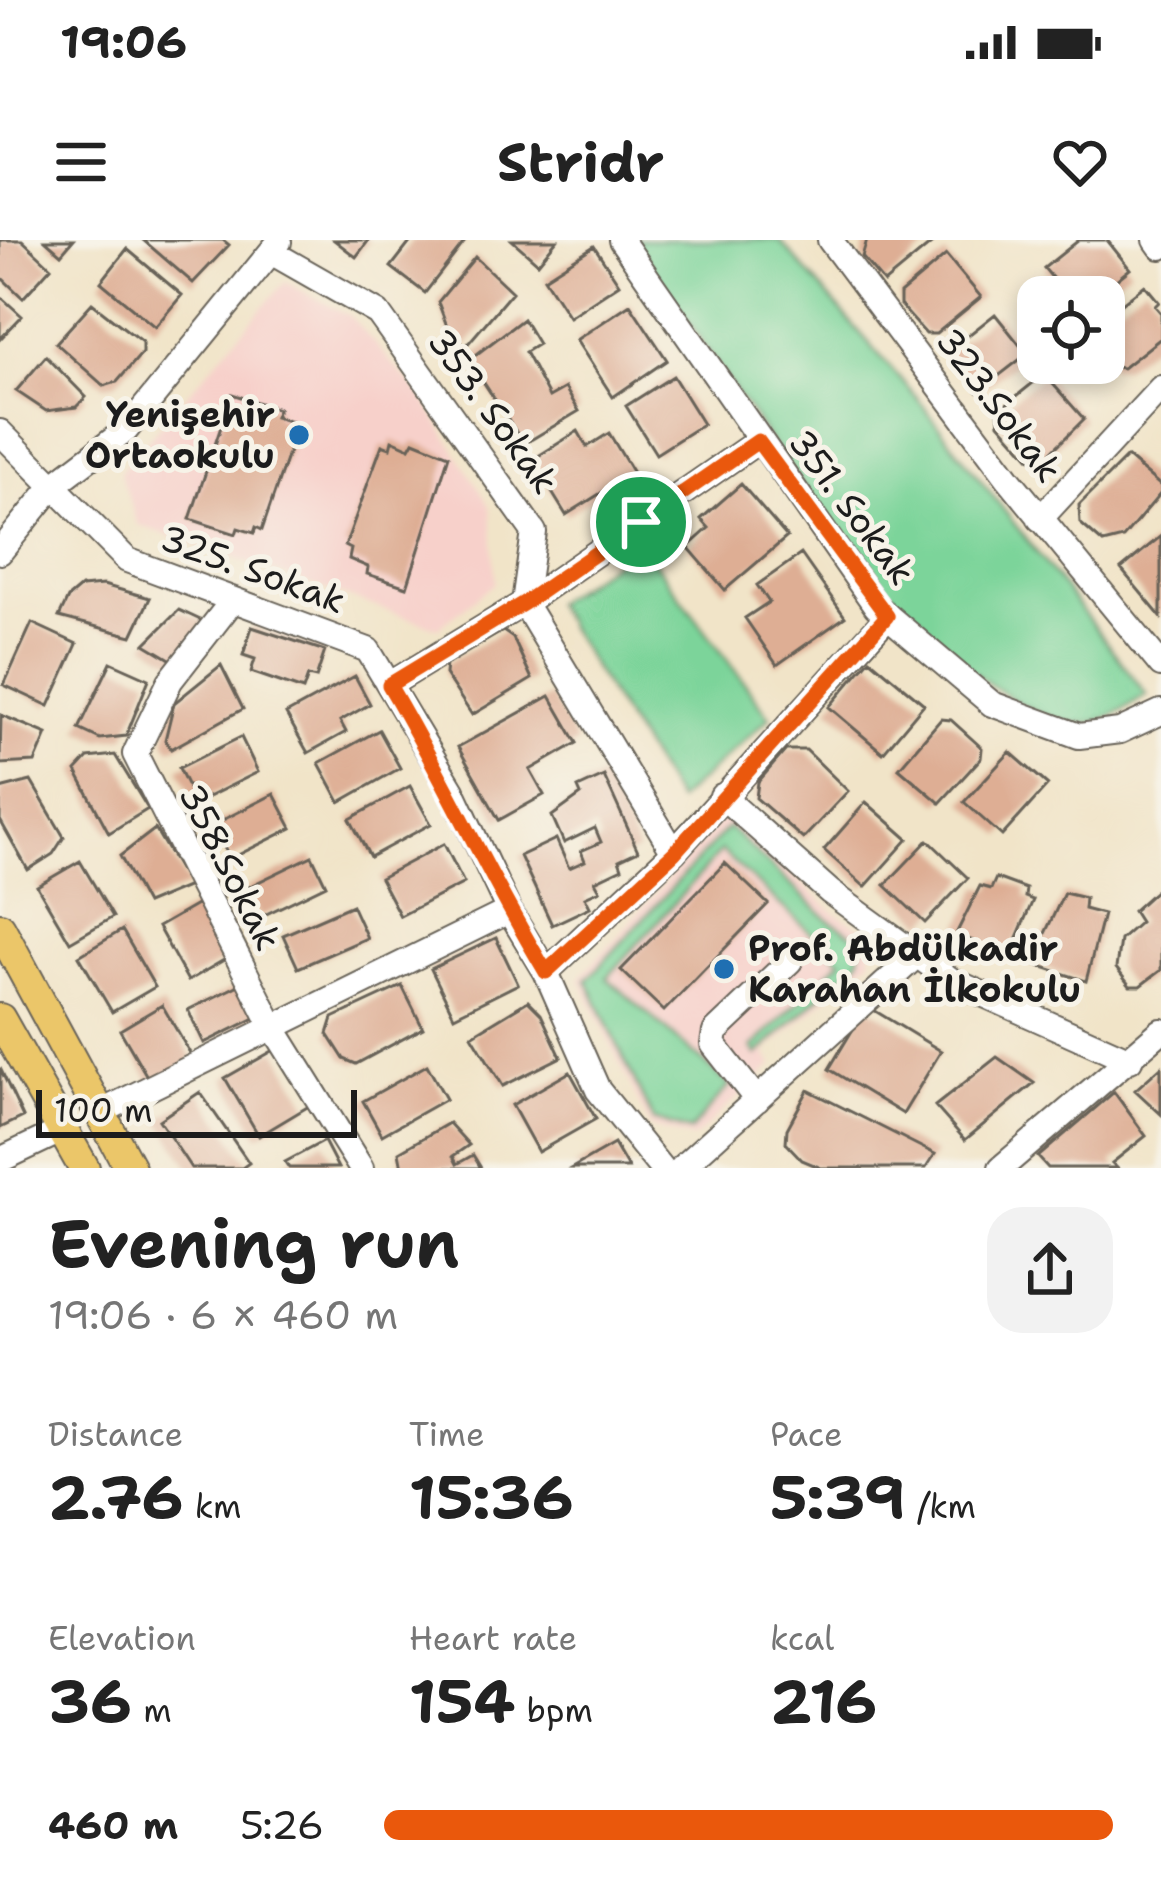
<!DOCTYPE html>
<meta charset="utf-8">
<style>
:root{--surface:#fff;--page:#f2f2f2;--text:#222;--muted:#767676;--accent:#ea580c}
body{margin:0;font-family:"Shantell Sans",sans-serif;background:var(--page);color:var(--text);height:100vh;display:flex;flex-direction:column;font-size:45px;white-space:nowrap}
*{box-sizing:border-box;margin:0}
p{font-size:39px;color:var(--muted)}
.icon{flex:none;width:66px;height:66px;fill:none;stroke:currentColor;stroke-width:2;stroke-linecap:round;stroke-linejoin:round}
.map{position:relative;height:928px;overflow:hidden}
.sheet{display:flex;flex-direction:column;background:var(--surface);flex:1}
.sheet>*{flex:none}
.controls{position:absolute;left:1017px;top:36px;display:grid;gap:24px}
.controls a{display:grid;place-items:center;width:108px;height:108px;border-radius:24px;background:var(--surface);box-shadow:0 6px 18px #0003;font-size:60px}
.scale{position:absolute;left:36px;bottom:30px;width:321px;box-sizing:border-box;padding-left:12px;border:6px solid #1c1c1c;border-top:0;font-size:33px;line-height:42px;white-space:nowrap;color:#1c1c1c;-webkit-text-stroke:9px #f7f3e8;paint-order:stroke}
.pin{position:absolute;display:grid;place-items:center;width:102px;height:102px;color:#fff;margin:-51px;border:6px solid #fff;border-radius:50%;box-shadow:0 3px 12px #0007}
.round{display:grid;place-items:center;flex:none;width:126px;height:126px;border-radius:36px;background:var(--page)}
.summary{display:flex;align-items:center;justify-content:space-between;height:204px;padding:0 48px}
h1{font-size:66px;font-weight:700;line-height:90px}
.stats{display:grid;grid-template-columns:repeat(3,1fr);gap:18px;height:204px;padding:12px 48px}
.stats div{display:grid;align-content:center}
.stats b{font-size:60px;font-weight:700}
.stats small{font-size:33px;font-weight:400}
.stats p{font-size:33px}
ul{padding:0 48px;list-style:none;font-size:39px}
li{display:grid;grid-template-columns:192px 144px 1fr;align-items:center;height:90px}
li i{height:30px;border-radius:15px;background:var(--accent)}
.status{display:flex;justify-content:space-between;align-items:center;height:84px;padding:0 60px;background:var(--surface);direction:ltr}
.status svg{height:33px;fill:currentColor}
header{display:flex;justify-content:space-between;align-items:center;height:156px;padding:0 48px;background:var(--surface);font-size:54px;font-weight:700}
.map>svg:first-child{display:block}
.built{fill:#f7d0ca}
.green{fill:#7bd49a;stroke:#4c785b;stroke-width:3}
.building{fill:#deae94}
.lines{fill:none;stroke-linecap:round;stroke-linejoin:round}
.minor-casing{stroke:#676258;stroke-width:28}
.major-casing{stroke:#676258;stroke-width:34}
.minor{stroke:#fff;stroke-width:24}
.major{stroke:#ebc669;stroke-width:30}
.route-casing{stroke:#fff;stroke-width:24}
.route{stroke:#ea580c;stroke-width:15}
.poi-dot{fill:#1f6fb2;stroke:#f7f3e8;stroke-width:4.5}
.labels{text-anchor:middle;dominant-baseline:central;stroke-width:10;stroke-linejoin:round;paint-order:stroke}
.street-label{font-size:36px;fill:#1c1c1c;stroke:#f7f3e8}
.poi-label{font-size:36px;font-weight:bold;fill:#1c1c1c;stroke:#f7f3e8;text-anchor:end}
</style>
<div class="status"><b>19:06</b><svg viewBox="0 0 49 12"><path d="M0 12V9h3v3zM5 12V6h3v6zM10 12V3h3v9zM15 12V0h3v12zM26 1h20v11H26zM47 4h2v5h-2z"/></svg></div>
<header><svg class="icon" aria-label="menu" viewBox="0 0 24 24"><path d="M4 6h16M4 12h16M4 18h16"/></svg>Stridr<svg class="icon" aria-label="heart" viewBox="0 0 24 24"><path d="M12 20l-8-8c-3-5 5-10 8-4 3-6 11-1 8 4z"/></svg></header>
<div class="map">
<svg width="1161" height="928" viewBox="0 0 1161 928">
<rect width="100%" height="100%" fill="#f7f3e8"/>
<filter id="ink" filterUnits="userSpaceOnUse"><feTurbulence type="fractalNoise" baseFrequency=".00833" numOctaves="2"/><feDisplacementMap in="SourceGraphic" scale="24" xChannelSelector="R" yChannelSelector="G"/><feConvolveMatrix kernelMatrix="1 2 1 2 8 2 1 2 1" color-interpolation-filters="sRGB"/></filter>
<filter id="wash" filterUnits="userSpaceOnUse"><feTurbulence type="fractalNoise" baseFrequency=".004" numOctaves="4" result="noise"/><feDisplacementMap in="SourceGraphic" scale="48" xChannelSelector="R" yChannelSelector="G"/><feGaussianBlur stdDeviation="2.7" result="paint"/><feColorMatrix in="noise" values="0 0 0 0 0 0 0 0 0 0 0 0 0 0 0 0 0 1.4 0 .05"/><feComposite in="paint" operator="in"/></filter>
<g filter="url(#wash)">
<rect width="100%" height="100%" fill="#f1e4c8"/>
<path class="built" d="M285,42l65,34 73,82 68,110 4,75 -57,45 -300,-103 -18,-53z
M725,576l110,97 36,21v25l-106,93 8,13 -80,74 -43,-12 -70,-149z"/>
<path class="green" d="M633,0h146l138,158 230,297c-26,16 -51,35 -83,26 -156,-40 -339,-350 -431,-481z
M641,304l129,173 -93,84 -124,-198z
M728,587l101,93 33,20 -3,20 -102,95 -5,-7 89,-88 -120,-109 -114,127 123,107 -40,46 -37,-11 -66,-140z"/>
<g id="blocks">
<path class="building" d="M0,0h22l29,27 -28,31 -23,-22z
M45,0h28l-12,14z
M143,0h80l6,5 -36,38z
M334,0h35l-13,17z
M412,0h54l-41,53 -34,-26z
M512,0h45l-19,23z
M867,0h69l-52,43 -22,-26z
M1079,0h28l23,29 -35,28h-27l-24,-29z
M594,6l25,38 -50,33 -25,-39z
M127,9l55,46 -27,32 -54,-45z
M946,15l35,42 -45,37h-10l-26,-29v-11z
M475,17l37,35 -46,54 -16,-12 -12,-32z
M1145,45l14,17 -4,4 6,7v25l-38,30 -12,-1 -7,-11v-39z
M0,56l22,20 -22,23z
M92,63l50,39v11l-25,29 -13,4 -48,-43z
M630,64l37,56 -54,37 -37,-57z
M995,74l32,40 -49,38 -32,-39z
M523,79l15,25 -13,8 24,45 16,-9 14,23 -55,33 -55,-84z
M46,116l40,41 -10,10 -30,4 -30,-20z
M1044,134l40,45 -41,41 -12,-1 -32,-36 -1,-12z
M673,136l30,48 -47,30 -30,-48z
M232,154l46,15 -3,8 17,5 -2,9 5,2 -33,97 -6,-3 -2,6 -16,-5 -2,6 -46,-15z
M578,191l9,16 22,-14 24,40 -67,42 -34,-55z
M392,200l18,8 4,-7 35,14 -42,132 -40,-13 1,-7 -19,-8 2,-10 -6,-3 37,-101 8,3z
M1127,217l34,29v7l-38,45 -20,5 -23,-20 -1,-18z
M741,244l46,53 -62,53 -37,-43 21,-19 -8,-9z
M1161,296v81l-40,-48z
M801,314l44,63 -68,48 -32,-47 24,-16 -12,-17z
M103,345l47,13 -18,38 -73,-19 9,-19 13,-11z
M179,370l32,15 -34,38 -32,-19z
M32,383l45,21 -28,62 -45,-21z
M252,387l73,24 -9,27 -8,-2 -5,14 -52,-18 4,-13 -12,-4z
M503,391l10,7 19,41 -60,36 -27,-41 1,-10z
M870,419l54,45 -41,49 -54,-46z
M111,422l38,17 -23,57 -26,3 -21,-10z
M221,425l22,44 -72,40 -6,-9 9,-37z
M355,436l15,28 -30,17 6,11 -38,21 -22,-39z
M550,456l27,47 -47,27 14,25 -45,25 -41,-73z
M1,475l46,19 -12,28 -35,2z
M941,479l10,1 31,28 -1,10 -41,45 -41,-35z
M379,490l21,38 -60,34 -21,-39z
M241,497l17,35 -62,31 -17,-35z
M786,510h20l42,41 -45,48 -47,-41 2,-16z
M1010,512l38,33 -46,51 -38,-34z
M115,515l33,54 -39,24 -33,-62 12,-13z
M604,536l34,75 -19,9 3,8 -27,13 5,9 -15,7 5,10 -38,18 -32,-69 36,-17 13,29 16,-7 -4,-10 20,-9 -6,-14 -31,15 -12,-27 29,-21 -3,-7z
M31,541l33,56 -11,17 -25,16 -28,-50v-31z
M410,546l21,38 -61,33 -20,-38z
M274,554l18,34 -62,31 -17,-34z
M866,562l42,37 -43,48 -41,-37z
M155,589l34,57 -43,18 -26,-48z
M928,600l40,38 -43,45 -40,-38z
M444,604l20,39 -64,33 -20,-38z
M312,616l14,29 -66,32 -14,-29z
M80,621l33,56 -43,25 -33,-56z
M725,623l43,41 -104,107 -43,-41z
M996,638l30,11 -1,8 8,3 -24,56 -53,-22 24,-48 11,3z
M1155,651l6,3v76l-21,16h-10l-14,-18 4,-28 20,-18 -7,-11z
M1064,653l21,5 -1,11 19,5 -17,67 -55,-18z
M198,664l31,53 -41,24 -30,-54z
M352,665l15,33 -69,30 -15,-33z
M122,690l33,57 -43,25 -33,-56z
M496,698l22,46 -64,32 -23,-47z
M245,742l16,33 -57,28 -16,-33z
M402,746l21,42 -67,36 -12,-5 -16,-25 5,-16z
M528,761l13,13 20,43 -58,29 -31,-51z
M162,765l32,55 -42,25 -32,-55z
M867,766l74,45 -38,63 -74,-45z
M276,809l33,57 -50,30 -34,-58z
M997,817l37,26 -69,57 -30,-34z
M427,825l19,34 -64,36 -19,-34z
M1161,827v47l-26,-24z
M0,828l23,49 -23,11z
M570,832l26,47 -58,33 -26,-47z
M808,850l127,64 -9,14h-105l-19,-8 -16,-17 1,-14z
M200,852l49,71 -7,5h-51l-32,-48z
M1114,852l32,44 -34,27 5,5h-69l-10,-11z
M449,883l20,22 -16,11 4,8 16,-9 8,13h-79l-3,-16z
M324,901l14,27h-49l-4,-6z
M614,904l14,24h-56z"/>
</g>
</g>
<g filter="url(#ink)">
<use href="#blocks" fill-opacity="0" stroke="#676258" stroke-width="3"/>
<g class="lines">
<defs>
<path id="minor" d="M621,0l255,366 116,98 87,32 41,-5 41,-19
M830,0l179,239 152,186
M1156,0l5,7
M271,12l107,61 156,219 -10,71 150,249
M0,192l127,128 241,90 84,140 57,121 37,61 52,118 63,78
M1040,279l121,-131
M0,312l54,-67 72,-55 153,-188
M233,360l-63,81 -35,73 138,273 88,141
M389,445l135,-82 234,-162
M722,556l108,96 121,88 179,80
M546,732l128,-120 214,-236
M757,860l-44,-56 2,-12 75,-71
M99,873l410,-202
M0,920l63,-30
M681,928l236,-213
M1001,928l160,-137"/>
<path id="major" d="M0,688l130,240
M0,779l84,149"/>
</defs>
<use href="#minor" class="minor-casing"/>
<use href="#major" class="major-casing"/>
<use href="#minor" class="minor"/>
<use href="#major" class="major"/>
</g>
</g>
<g class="lines" filter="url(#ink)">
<defs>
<path id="route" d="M758,201l129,175 -213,237 -128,119c-57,-94 -101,-193 -157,-287l135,-82z"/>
</defs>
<use href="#route" class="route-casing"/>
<use href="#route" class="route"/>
</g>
<g class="poi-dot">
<circle cx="299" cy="195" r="12"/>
<circle cx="724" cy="729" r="12"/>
</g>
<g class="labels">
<g class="street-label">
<text transform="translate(999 165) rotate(53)">323.Sokak</text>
<text transform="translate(493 171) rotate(54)">353. Sokak</text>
<text transform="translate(852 267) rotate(53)">351. Sokak</text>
<text transform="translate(253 329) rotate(20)">325. Sokak</text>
<text transform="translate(230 627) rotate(63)">358.Sokak</text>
</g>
<g class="poi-label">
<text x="275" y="174">Yenişehir<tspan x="275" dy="41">Ortaokulu</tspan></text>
<text x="748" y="708" text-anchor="start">Prof. Abdülkadir<tspan x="748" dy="41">Karahan İlkokulu</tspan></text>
</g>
</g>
</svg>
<div class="controls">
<a><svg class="icon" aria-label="locate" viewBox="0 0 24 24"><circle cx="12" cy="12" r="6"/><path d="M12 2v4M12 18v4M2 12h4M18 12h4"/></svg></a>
</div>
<div class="scale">100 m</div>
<div class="pin" style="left:641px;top:282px;background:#1e9e55"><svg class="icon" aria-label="arrive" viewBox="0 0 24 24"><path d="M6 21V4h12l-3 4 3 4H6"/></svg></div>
</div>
<section class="sheet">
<div class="summary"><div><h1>Evening run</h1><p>19:06 · 6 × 460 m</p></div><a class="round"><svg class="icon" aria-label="share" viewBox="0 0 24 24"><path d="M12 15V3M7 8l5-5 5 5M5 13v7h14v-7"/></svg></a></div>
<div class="stats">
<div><p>Distance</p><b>2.76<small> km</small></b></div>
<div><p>Time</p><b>15:36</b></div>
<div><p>Pace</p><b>5:39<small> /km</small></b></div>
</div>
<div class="stats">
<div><p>Elevation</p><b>36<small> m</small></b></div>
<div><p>Heart rate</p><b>154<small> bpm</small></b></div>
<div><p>kcal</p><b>216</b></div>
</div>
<ul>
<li><b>460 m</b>5:26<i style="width:100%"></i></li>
</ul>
</section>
